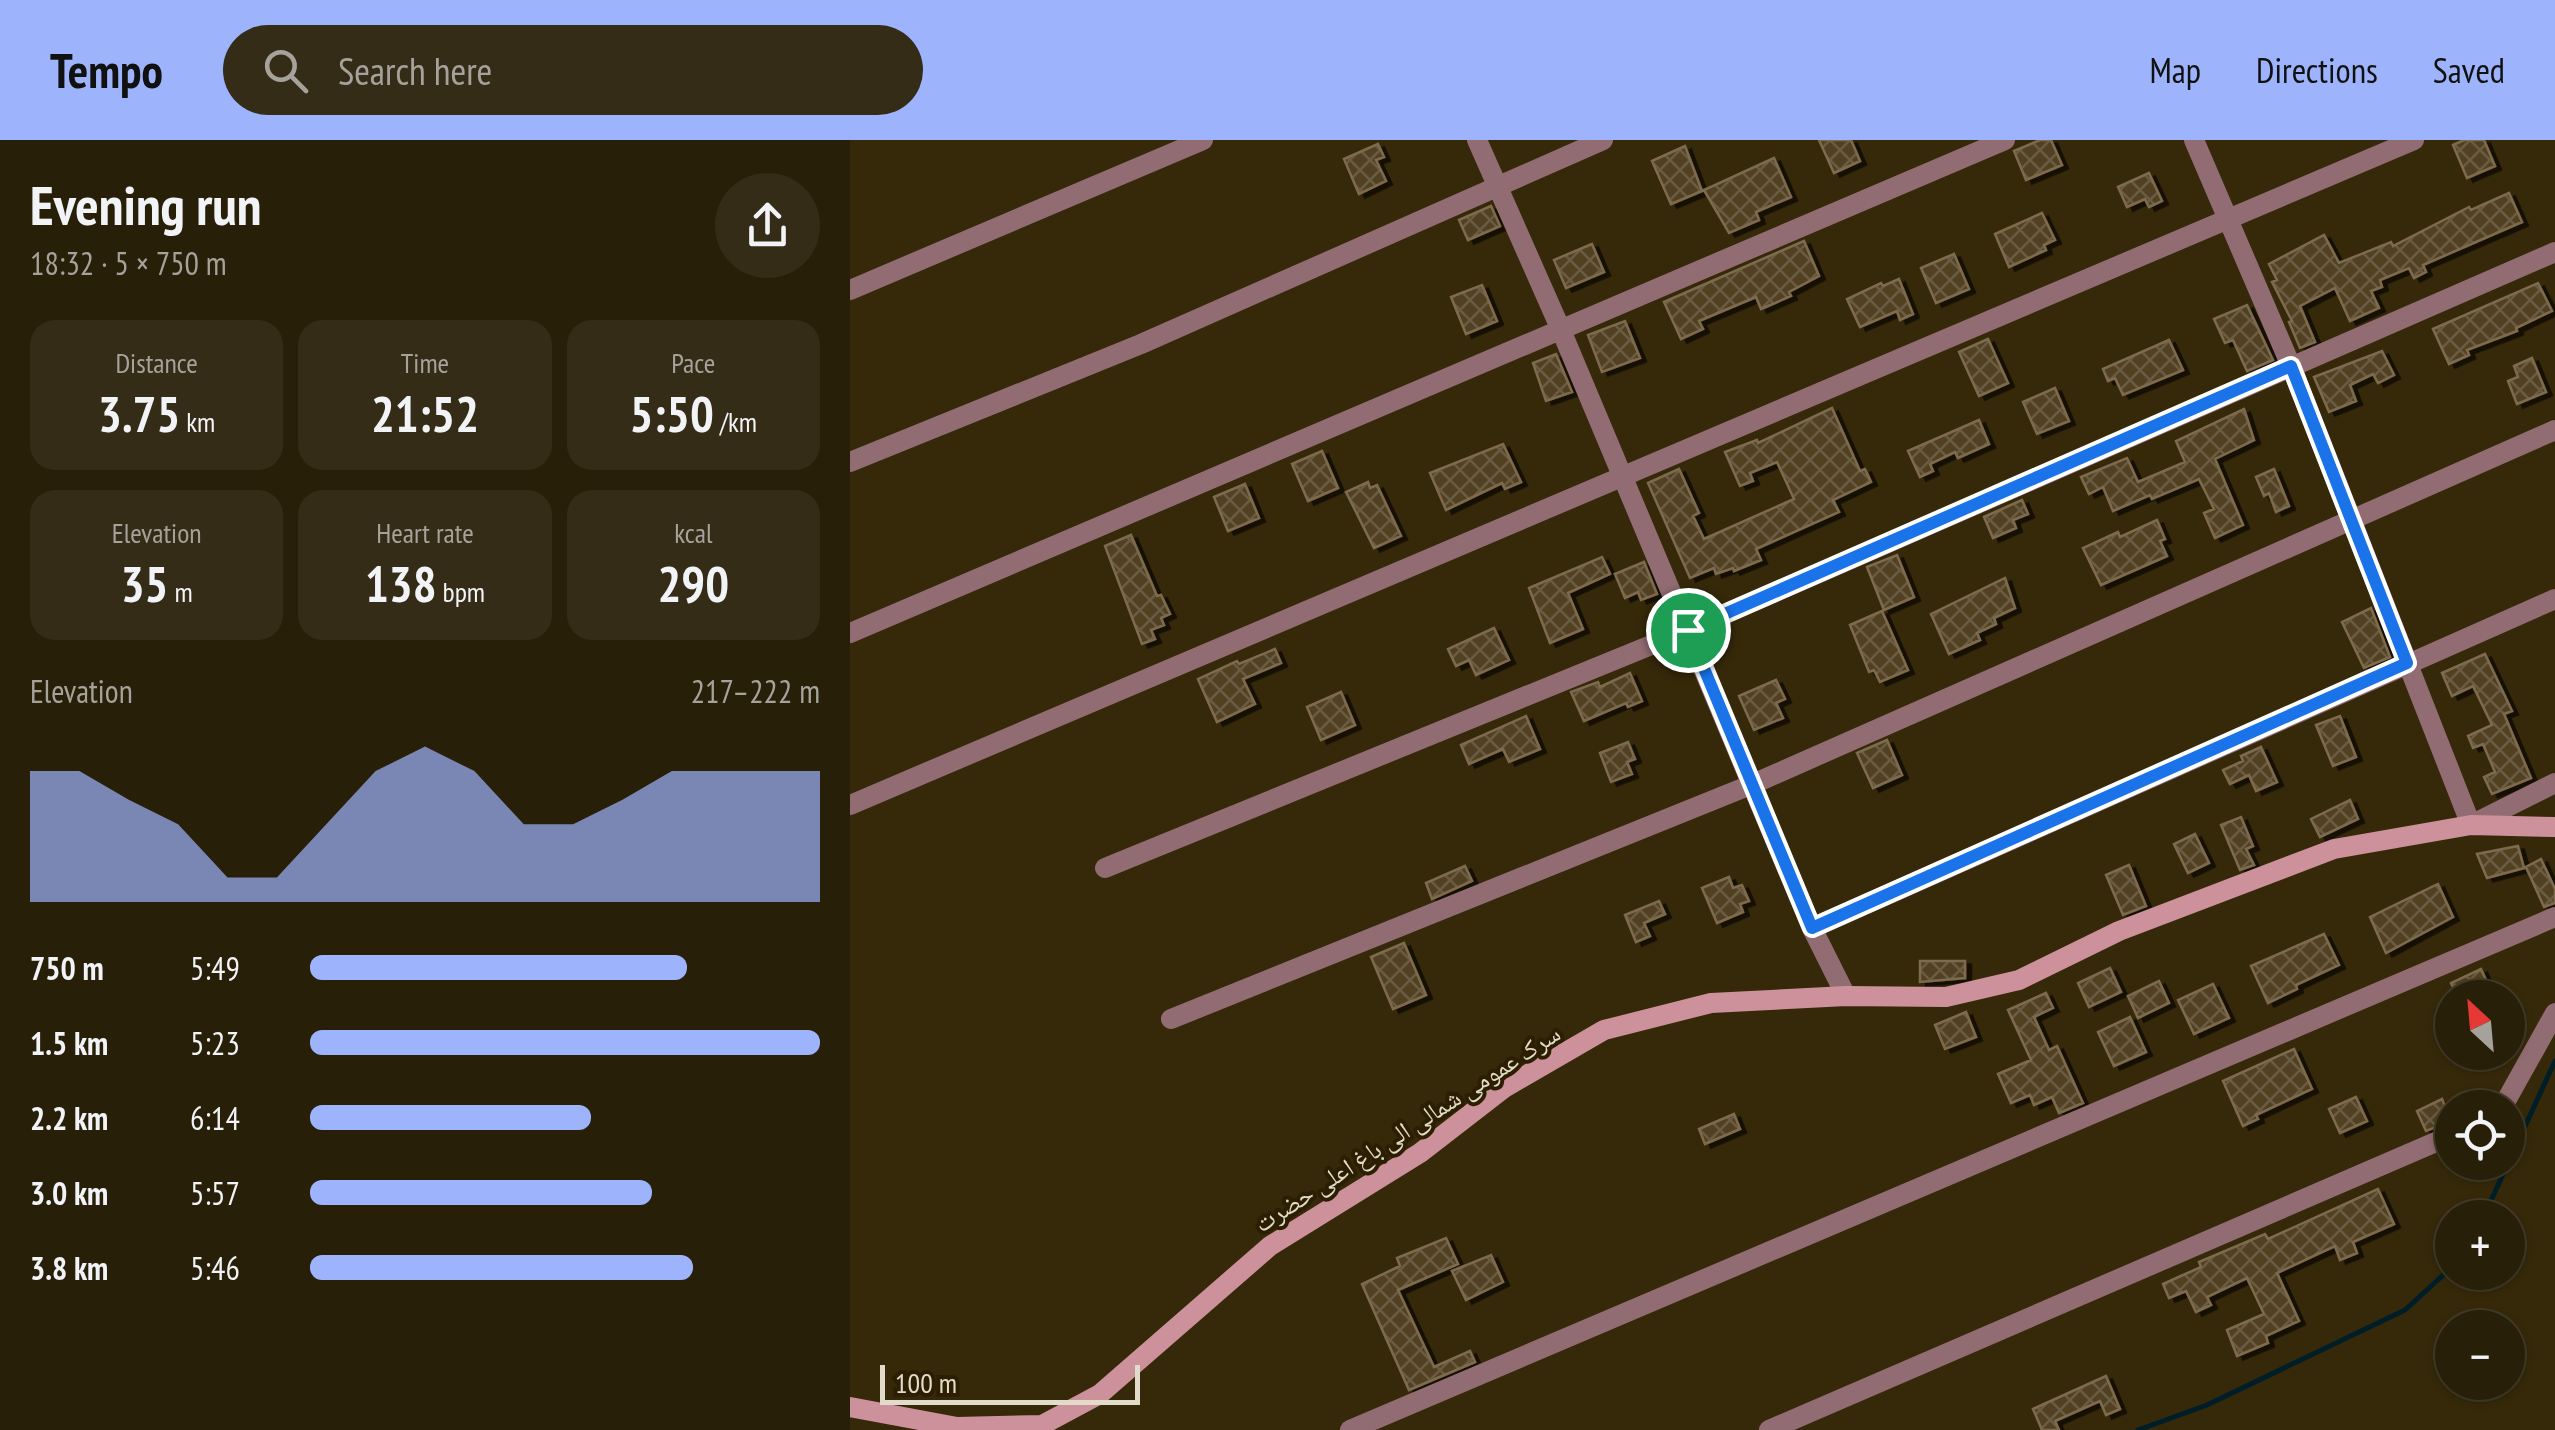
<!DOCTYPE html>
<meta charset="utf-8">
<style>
:root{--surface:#281f08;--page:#342c16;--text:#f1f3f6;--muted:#a5a29c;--line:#443d29;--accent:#9db4fd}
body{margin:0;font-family:"PT Sans Narrow","Noto Naskh Arabic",sans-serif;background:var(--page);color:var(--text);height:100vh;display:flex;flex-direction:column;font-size:38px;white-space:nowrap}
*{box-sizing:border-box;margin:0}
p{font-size:32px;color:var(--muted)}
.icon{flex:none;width:55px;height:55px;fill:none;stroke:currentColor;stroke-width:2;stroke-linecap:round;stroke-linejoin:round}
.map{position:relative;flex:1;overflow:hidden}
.side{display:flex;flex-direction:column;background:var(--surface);width:850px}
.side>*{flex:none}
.needle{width:65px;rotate:334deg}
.fabs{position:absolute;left:1585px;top:840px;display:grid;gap:20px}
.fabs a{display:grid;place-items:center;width:90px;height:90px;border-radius:50%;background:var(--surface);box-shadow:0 2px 8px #0004,0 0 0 2px var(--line);font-size:50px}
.scale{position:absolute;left:30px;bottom:25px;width:260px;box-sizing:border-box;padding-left:10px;border:5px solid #e3dbca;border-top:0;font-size:28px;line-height:35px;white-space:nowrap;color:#e3dbca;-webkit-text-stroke:8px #2c1f01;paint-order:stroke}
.pin{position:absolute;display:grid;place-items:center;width:85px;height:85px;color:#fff;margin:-42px;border:5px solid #fff;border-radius:50%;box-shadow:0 2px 10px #0007}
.round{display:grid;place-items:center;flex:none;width:105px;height:105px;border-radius:52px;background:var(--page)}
.head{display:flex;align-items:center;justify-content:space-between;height:170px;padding:0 30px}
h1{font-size:55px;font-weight:800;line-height:75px}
.stats{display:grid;grid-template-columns:repeat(3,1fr);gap:15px;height:170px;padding:10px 30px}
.stats div{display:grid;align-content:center;border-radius:25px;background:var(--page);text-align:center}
.stats b{font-size:50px;font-weight:800}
.stats small{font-size:28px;font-weight:400}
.stats p{font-size:28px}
.chart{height:280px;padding:20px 30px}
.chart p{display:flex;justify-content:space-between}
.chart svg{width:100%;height:180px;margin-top:10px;fill:var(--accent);opacity:.7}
ul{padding:0 30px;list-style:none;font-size:32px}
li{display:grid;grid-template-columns:160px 120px 1fr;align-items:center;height:75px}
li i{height:25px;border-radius:12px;background:var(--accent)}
header{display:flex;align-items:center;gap:60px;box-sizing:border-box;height:140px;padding:0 50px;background:var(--accent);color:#111}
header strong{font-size:48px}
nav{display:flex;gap:55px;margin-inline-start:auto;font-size:35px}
.search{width:700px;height:90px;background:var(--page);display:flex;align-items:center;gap:25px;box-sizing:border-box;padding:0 35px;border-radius:55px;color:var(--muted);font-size:38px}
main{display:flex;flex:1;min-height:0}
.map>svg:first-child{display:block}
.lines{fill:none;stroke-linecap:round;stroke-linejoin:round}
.stream{stroke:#001e27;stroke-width:5}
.building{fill:url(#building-cross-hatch);stroke:#7e6b4d;stroke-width:2.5;filter:url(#shadow)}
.street{stroke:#926c73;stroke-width:20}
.secondary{stroke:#cd919c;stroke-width:20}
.route-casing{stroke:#fff;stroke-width:20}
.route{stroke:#1a73e8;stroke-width:12}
.labels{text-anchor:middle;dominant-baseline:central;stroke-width:8;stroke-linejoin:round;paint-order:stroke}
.street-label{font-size:25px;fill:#e3dbca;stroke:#2c1f01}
</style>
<header>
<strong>Tempo</strong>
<div class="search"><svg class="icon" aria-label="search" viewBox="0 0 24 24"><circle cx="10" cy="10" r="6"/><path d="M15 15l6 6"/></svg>Search here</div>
<nav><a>Map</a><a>Directions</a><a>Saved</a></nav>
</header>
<main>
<section class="side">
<div class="head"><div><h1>Evening run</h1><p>18:32 · 5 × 750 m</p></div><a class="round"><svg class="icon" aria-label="share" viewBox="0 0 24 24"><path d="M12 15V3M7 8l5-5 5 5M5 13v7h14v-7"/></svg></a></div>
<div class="stats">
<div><p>Distance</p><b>3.75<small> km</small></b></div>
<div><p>Time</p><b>21:52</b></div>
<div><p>Pace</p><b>5:50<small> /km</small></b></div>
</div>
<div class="stats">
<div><p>Elevation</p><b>35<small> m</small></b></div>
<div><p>Heart rate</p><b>138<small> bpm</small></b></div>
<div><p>kcal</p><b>290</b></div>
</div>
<div class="chart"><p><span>Elevation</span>217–222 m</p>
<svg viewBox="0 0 160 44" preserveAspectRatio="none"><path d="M0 44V12L10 12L20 19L30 25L40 38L50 38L60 25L70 12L80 6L90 12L100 25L110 25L120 19L130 12L140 12L150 12L160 12V44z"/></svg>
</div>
<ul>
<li><b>750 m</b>5:49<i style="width:74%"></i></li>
<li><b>1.5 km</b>5:23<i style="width:100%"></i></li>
<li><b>2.2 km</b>6:14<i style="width:55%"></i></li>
<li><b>3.0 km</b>5:57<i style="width:67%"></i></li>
<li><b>3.8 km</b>5:46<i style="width:75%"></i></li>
</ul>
</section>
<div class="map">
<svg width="1705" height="1290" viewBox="0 0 1705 1290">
<defs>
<pattern id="building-cross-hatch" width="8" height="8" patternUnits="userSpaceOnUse" patternTransform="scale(2.5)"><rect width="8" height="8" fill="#514023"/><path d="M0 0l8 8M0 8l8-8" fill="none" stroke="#6a5b42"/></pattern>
<filter id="shadow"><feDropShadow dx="6" dy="3.5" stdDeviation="0" flood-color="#0009"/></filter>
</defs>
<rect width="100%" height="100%" fill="#36290a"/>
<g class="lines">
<path class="stream" d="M1633,1078l72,-157
M1288,1290l69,-25 198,-95 47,-43"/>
</g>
<path class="building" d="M969,0h32l9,21 -26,12z
M1190,0h11l11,25 -36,15 -12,-29z
M1614,0h20l11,26 -28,12 -14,-33z
M528,4l6,13 -8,3 10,21 -27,13 -15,-35z
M835,6l17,45 -31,13 -19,-43z
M924,18l17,39 -35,15 3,8 -30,13 -25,-43z
M1299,33l13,28 -13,6 -4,-8 -18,8 -9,-20z
M1659,53l13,29 -99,43 3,7 -12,6 -5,-10 -29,12 2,7 -11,4 8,17 -29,13 -15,-33 -35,18 15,36 -15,6 -11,-26 3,-1 -20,-39 5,-2 -8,-16 55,-29 15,28 52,-21 2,4 76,-39 2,3z
M641,66l9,20 -32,14 -9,-20z
M1192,73l13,27 -11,5 2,5 -37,17 -14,-33z
M954,101l15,35 -30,16 2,4 -30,13 -5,-12 -57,24 4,8 -22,10 -17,-37z
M742,104l12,28 -38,16 -12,-28z
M1104,114l15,35 -33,14 -15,-35z
M1049,139l14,35 -13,6 -3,-9 -37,16 -13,-28 34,-16 2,3z
M1688,143l14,28 -36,17 1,3 -50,19 2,5 -20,9 -16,-35z
M632,145l15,36 -31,13 -15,-37z
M1397,165l26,55 -26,11 -14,-31 -8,3 -11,-24z
M775,181l15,37 -38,14 -14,-37z
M1138,199l20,44 -29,13 -20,-44z
M1319,200l14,30 -60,25 -8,-17 -7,3 -5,-12z
M1532,211l12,24 -16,8 -5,-9 -23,11 6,16 -27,11 -15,-35z
M706,214l16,38 -26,9 -13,-38z
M1682,218l14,34 -29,12 -9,-23 10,-4 -4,-11z
M1205,248l14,33 -32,13 -14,-32z
M982,268l28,63 5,-2 6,13 -38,18 6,12 -83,37 5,11 -27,11 -1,-3 -17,6 -2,-6 -24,10 -42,-95 31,-14 20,44 -6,3 11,23 90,-40 -17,-37 -27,11 3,8 -13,5 -15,-34 32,-12 1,3z
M1394,269l10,31 -39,19 28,66 -28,13 -11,-25 10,-4 -15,-30 -47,20 -2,-4 -37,16 -10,-24 -14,7 -8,-17 46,-19 11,24 47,-20 -9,-21z
M1129,280l10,24 -31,14 -3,-6 -25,12 3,7 -13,6 -12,-26z
M653,304l18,38 -16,7 -3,-6 -56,27 -16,-37z
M472,311l16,37 -30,13 -16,-37z
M1424,329l15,37 -13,6 -7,-19 -5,3 -8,-19z
M518,342l2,6 7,-3 24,51 -27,12 -28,-56z
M395,344l14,34 -31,13 -14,-34z
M1172,360l6,14 -15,6 3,8 -23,10 -9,-21z
M1307,380l8,19 -5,2 7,15 -66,29 -18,-37 35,-16 2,5z
M281,395l26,61 4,-1 9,19 -9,4 3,7 -13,5 4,9 -13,5 -37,-98z
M1047,415l17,42 -30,13 -17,-43z
M752,417l8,17 -42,19 15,36 -33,14 -21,-55z
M794,422l13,32 -16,6 -3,-8 -13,6 -10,-24z
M1155,438l10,30 -21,10 2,6 -19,9 3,7 -31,14 -18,-40z
M1521,468l19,49 -26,11 -22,-46z
M1032,471l26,59 -28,12 -6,-12 -5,2 -19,-47z
M644,488l15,32 -33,15 -7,-15 -13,6 -8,-17z
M425,509l6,14 -38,16 12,25 -38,18 -19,-43 39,-18 2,3z
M1635,514l27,57 -8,3 27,64 -39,16 -8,-17 11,-5 -12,-28 -10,4 -5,-12 24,-11 -19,-39 -21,10 -10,-23z
M780,533l12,28 -14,6 -2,-4 -42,18 -13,-29 27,-10 2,5z
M926,540l9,19 -9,4 7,15 -29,12 -15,-34z
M491,552l14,33 -34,15 -14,-33z
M676,576l14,33 -31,13 -6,-13 -34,15 -8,-19z
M1490,576l16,41 -23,9 -17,-41z
M1037,600l15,35 -29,13 -16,-35z
M778,602l7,17 -8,3 5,12 -21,8 -11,-29z
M1411,607l16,35 -21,9 -7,-16 -19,9 -7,-14 20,-9 -2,-5z
M1500,660l8,19 -38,18 -9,-18z
M1391,677l12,29 -7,3 8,16 -14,5 -19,-45z
M1345,694l14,29 -21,10 -14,-29z
M1668,706l6,22 -37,10 -10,-24z
M1691,719l14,30v14l-11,4 -18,-40z
M1279,725l17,41 -23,9 -17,-40z
M615,726l7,15 -40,18 -6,-16z
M879,737l4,11 9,-3 7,16 -9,3 3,8 -26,11 -15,-35z
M1588,744l15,33 -67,36 -16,-36z
M809,761l6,13 -21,9 6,13 -14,6 -11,-27z
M1474,794l15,31 -43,20 1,4 -29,14 -17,-37z
M554,803l22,52 -33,14 -22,-52z
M1070,821h45v17l-45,4z
M1260,828l11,24 -32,15 -11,-24z
M1631,829l13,29h-36l-7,-15z
M1309,841l10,22 -31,15 -10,-22z
M1363,844l16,34 -35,16 -16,-34z
M1196,853l7,15 -19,9 15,33 8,-4 26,57 -24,10 -7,-16 -18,8 -4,-10 -19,8 -13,-29 33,-14 -23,-50z
M1116,872l10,25 -31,12 -10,-24z
M1280,877l16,35 -32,14 -16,-34z
M1444,909l18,40 -56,26 2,4 -15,7 -20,-45z
M1506,957l11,24 -27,12 -11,-24z
M1592,959l9,22 -25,10 -9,-20z
M884,974l6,15 -35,15 -6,-15z
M1528,1049l16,35 -41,18 4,11 -17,7 -5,-14 -58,27 22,48 -33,15 2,7 -31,13 -10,-26 37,-16 -17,-36 -40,19 4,8 -15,7 -10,-21 -17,7 -6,-14 38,-17 -2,-5 66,-28 3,5z
M596,1098l12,26 -60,26 36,77 36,-16 5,11 -66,28 -47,-106 38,-18 -3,-8z
M641,1115l12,27 -37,18 -14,-29z
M1256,1236l14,33 -14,6 -6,-14 -45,20 4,9h-17l-9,-21z"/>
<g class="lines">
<path class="street" d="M627,0l84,190 251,598 34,68
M1344,0l97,226 180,459 84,-42
M0,150l353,-150
M0,322l291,-118 462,-204
M0,493l1155,-493
M0,665l1564,-665
M255,728l583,-238 867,-378
M962,788l743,-329
M321,879l582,-235 802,-354
M1652,968l53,-95
M500,1290l1205,-513
M919,1290l683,-295"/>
<path class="secondary" d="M0,1267l107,20 85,-2 58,-31 170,-148 150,-93 84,-65 100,-58 107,-27 135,-7 100,1 73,-17 100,-49 215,-82 137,-24 84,2"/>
</g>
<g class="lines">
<defs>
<path id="route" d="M1441,226l116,297 -595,265 -124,-298z"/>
</defs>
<use href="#route" class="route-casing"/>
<use href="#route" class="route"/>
</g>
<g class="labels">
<g class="street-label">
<text transform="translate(557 988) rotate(-33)">سرک عمومی شمالی الی باغ اعلی حضرت</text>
</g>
</g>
</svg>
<div class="fabs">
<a><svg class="needle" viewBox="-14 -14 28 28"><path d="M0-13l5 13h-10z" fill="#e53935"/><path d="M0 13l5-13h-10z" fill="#a5a29c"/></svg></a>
<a><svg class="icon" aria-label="locate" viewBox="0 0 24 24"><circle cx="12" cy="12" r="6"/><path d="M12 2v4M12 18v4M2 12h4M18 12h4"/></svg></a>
<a>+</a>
<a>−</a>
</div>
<div class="scale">100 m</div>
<div class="pin" style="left:838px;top:490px;background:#1e9e55"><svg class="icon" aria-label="arrive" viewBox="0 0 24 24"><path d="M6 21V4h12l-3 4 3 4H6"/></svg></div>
</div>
</main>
